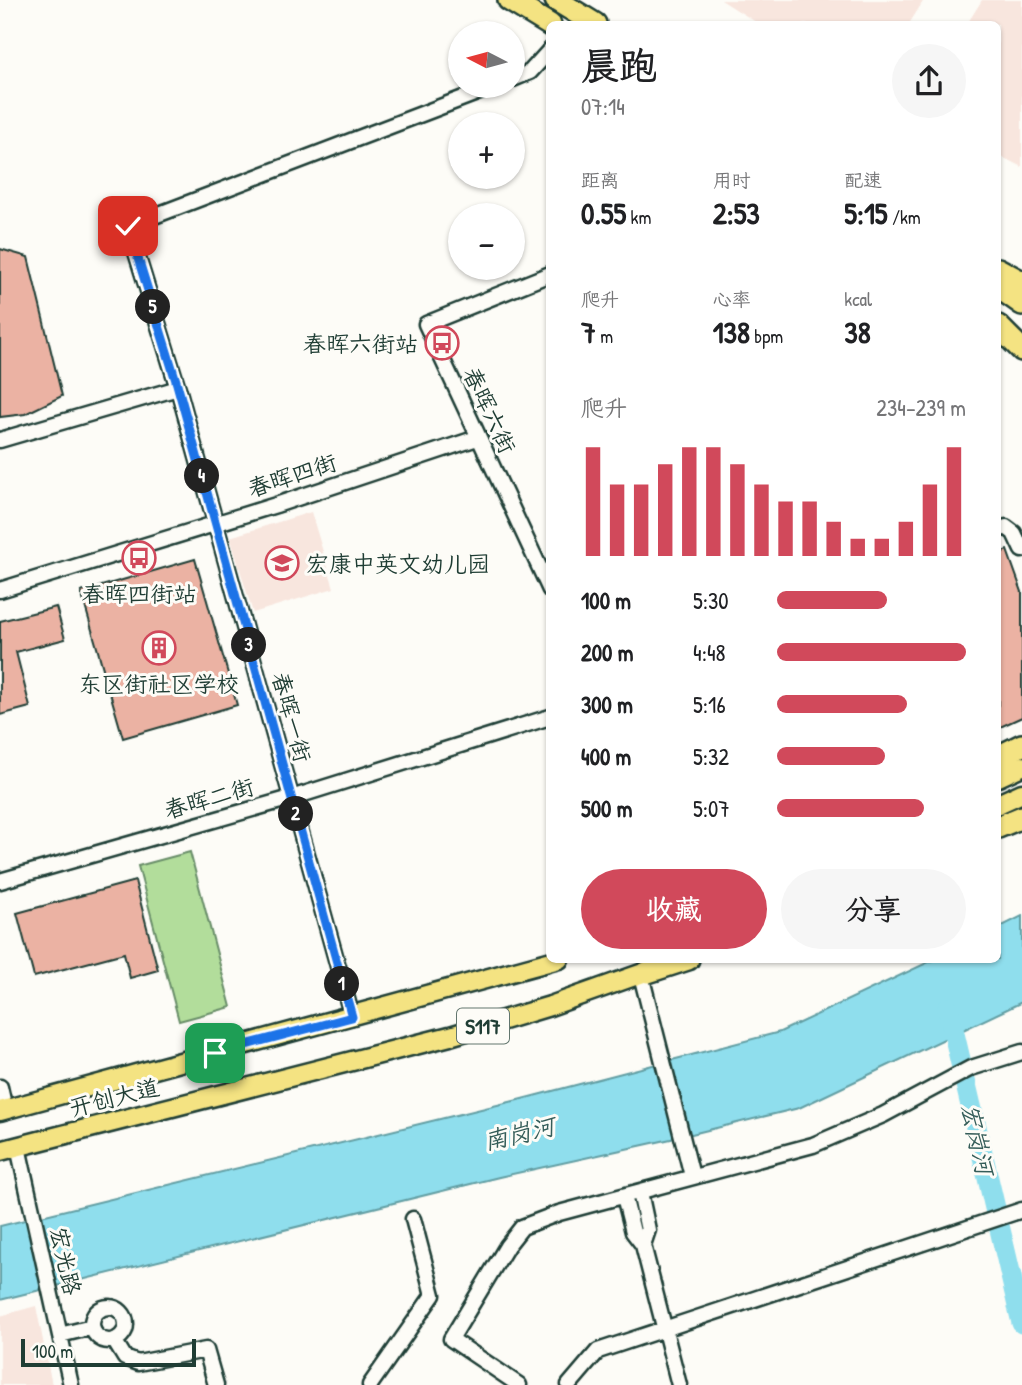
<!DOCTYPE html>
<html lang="zh">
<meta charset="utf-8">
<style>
:root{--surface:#fff;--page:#f6f6f6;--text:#202124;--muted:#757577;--accent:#d1495b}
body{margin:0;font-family:"Patrick Hand","LXGW WenKai TC",sans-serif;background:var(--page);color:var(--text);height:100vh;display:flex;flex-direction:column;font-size:26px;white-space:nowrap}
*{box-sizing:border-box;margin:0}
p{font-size:23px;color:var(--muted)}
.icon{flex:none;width:38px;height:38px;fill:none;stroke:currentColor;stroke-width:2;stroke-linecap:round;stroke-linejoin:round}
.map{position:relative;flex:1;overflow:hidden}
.side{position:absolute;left:546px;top:21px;width:455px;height:942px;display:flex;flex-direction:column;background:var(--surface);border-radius:10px;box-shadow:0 2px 5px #0004}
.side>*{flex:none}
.needle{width:46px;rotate:276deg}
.buttons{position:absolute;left:448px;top:21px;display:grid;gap:14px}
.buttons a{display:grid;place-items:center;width:77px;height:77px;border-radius:50%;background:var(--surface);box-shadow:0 2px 5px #0004;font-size:35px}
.scale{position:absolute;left:21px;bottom:18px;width:175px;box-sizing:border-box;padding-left:7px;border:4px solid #1f3d34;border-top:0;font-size:19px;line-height:24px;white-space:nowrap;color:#1f3d34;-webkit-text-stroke:5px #fdfcf7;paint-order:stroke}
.pin{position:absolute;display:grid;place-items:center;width:60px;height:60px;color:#fff;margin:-30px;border-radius:14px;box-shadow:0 4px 10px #0006}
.km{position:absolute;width:35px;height:35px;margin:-18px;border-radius:50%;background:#222;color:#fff;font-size:19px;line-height:35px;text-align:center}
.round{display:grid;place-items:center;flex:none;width:74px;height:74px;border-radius:37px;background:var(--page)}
.headline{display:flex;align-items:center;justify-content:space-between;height:119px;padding:0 35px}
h1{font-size:38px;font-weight:700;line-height:52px}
.stats{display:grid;grid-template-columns:repeat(3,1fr);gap:10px;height:119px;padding:7px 35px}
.stats div{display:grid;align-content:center}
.stats b{font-size:30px;font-weight:700}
.stats small{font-size:19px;font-weight:400}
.stats p{font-size:19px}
.chart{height:196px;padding:14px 35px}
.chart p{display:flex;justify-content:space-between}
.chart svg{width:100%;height:126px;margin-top:7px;stroke:var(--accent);stroke-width:6}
.action{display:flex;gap:14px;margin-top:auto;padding:14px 35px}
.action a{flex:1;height:80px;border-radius:42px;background:var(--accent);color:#fff;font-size:28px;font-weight:700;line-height:80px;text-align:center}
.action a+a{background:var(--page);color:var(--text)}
ul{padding:0 35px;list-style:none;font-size:23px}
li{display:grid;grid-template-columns:112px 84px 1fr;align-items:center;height:52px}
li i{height:18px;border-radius:9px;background:var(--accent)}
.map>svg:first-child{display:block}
.built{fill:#f8e6de}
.green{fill:#b2dd9b;stroke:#688d68;stroke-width:2}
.water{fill:#8fdeed;stroke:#629ea3;stroke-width:2}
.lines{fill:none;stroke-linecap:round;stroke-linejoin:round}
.river{stroke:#8fdeed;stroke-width:21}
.building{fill:#ebb2a3;stroke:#1f3d34;stroke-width:2}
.minor-casing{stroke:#1f3d34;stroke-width:19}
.major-casing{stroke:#1f3d34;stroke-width:23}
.highway-casing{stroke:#1f3d34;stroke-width:26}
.minor{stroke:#fdfcf7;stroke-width:14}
.major{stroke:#f4e382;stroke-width:18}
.highway{stroke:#f4e382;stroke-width:21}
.route-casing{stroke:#fff;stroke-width:14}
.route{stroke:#1a73e8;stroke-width:9}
.labels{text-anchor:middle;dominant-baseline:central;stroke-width:6;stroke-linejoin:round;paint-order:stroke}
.shield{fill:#fdfcf7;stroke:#62766e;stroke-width:2}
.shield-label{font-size:21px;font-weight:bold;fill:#1f3d34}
.poi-label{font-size:23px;fill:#1f3d34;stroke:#fdfcf7}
.street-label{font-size:23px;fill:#1f3d34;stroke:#fdfcf7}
.water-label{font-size:24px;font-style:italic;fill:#355d59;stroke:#fdfcf7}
</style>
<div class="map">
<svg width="1022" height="1385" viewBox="0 0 1022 1385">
<rect width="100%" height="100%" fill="#fdfcf7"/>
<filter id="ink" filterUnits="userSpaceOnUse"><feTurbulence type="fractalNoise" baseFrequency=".0143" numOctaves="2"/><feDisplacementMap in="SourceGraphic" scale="14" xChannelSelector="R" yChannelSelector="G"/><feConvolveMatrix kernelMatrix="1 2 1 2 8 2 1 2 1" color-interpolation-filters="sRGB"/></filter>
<g filter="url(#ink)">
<path class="built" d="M721,0h203l-15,24h-150z
M982,0h40v167l-24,-12v-131h-31z
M311,512l23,76 -81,25 -23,-76z
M36,1306l16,79h-52v-69z"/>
<path class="green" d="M190,852l41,155 -52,14 -41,-155z"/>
<path class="water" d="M1022,916v86l-223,106 -128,31 -172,38 -499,123v-74l518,-126 262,-68 155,-73h63v-31z"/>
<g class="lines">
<path class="river" d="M948,1008l74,315"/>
</g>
<path class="building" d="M0,249l28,8 34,139 -37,18 -25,3z
M1007,550l15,42v125l-24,11v-174z
M195,559l42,146 -114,33 -42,-146z
M56,607l9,32 -49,13 14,55 -30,8v-94z
M135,881l23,89 -28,8 -6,-25 -90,24 -17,-64z"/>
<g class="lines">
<defs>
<path id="minor" d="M513,79l17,-7 20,-22
M550,274l-124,50 124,266
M0,440l178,-52
M998,530l8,-3 8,6 8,17
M0,590l276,-85 201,-67
M0,881l291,-83 259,-81
M641,975l51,201
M352,1017l-174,-629 -50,-162 367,-140
M0,1087l5,22
M18,1147l53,238
M640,1192l8,38 -5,15
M624,1196l9,36 10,13 36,140
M92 1324a17 17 0 1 1 34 0a17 17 0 1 1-34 0Z
M60,1335l32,-8
M114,1340l11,18 13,5 68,-13 10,35
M370,1385l63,-90 -20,-76
M519,1385l-68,-46 56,-93 15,-19 37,-14 254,-68 70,-30 88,-47 51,-16
M569,1385l29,-34 424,-141"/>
<path id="major" d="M998,777l24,-11
M998,804l24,-11
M0,1111l559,-152
M0,1151l450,-115 100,-30 110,-39"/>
<path id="highway" d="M509,0l41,25
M556,0l39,24
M998,269l24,13
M998,287l24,17
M998,326l24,24
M998,757l24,-12
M998,827l24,-10
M648,972l40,-13"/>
</defs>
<use href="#minor" class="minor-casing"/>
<use href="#major" class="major-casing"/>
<use href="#highway" class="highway-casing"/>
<use href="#minor" class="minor"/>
<use href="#major" class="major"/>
<use href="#highway" class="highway"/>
</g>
</g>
<g class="lines" filter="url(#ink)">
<defs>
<path id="route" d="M128,226l49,158 175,633 -137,36"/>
</defs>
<use href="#route" class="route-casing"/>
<use href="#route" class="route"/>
</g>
<defs>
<symbol id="bus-ring" viewBox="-11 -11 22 22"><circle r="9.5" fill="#fdfcf7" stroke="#d1495b" stroke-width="1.5"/><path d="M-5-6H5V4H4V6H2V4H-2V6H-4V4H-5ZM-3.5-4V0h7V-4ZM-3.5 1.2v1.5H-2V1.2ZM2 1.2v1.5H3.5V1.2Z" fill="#d1495b"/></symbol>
<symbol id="school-ring" viewBox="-11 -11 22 22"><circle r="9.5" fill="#fdfcf7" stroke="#d1495b" stroke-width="1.5"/><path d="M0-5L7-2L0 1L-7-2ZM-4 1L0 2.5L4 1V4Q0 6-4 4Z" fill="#d1495b"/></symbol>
<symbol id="building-ring" viewBox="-11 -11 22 22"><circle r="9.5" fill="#fdfcf7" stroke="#d1495b" stroke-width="1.5"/><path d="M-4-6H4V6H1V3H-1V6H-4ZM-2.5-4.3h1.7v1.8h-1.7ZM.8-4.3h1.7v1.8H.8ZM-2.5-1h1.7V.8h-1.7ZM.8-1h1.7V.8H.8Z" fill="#d1495b"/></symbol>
</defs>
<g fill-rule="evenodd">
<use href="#bus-ring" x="423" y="324" width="38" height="38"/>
<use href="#bus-ring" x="120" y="539" width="38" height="38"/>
<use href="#school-ring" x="263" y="544" width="38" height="38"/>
<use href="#building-ring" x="140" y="629" width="38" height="38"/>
</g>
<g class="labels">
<rect class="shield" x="457" y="1008.5" width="52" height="35" rx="5"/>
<g class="shield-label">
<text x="483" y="1026">S117</text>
</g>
<g class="poi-label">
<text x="418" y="343" text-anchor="end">春晖六街站</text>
<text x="306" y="563" text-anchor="start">宏康中英文幼儿园</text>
<text x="139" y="593">春晖四街站</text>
<text x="159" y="683">东区街社区学校</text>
</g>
<g class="street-label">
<text transform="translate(490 410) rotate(65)">春晖六街</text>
<text transform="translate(292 475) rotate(-18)">春晖四街</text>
<text transform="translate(292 717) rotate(75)">春晖一街</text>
<text transform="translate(209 798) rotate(-16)">春晖二街</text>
<text transform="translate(114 1097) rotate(-14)">开创大道</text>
<text transform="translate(66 1261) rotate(77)">宏光路</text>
</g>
<g class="water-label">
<text transform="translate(519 1133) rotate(-13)">南岗河</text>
<text transform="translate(978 1139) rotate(77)">宏岗河</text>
</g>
</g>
</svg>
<div class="buttons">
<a><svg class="needle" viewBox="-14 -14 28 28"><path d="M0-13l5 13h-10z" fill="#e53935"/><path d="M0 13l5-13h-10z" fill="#757577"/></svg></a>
<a>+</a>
<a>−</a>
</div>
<div class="scale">100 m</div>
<div class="pin" style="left:215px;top:1053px;background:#1e9e55"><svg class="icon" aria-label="arrive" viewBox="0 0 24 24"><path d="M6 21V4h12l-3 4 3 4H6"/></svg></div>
<div class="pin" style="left:128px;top:226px;background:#d93025"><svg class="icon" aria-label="check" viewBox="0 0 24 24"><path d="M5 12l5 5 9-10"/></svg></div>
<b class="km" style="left:342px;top:984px">1</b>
<b class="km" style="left:296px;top:814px">2</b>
<b class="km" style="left:249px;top:645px">3</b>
<b class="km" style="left:202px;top:476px">4</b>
<b class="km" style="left:153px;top:307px">5</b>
<section class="side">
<div class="headline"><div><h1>晨跑</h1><p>07:14</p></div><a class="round"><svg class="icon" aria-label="share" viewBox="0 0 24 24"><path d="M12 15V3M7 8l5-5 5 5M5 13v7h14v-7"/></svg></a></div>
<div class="stats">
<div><p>距离</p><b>0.55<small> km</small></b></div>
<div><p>用时</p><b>2:53</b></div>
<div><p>配速</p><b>5:15<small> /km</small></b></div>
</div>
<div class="stats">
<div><p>爬升</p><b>7<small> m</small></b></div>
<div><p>心率</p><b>138<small> bpm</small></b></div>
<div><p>kcal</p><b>38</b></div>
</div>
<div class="chart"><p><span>爬升</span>234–239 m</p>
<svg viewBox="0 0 160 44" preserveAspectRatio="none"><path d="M5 44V6M15 44V19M25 44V19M35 44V12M45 44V6M55 44V6M65 44V12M75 44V19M85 44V25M95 44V25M105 44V32M115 44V38M125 44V38M135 44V32M145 44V19M155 44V6"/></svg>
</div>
<ul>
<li><b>100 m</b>5:30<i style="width:58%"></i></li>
<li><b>200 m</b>4:48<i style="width:100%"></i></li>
<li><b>300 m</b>5:16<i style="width:69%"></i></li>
<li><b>400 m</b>5:32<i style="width:57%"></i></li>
<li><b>500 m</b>5:07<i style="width:78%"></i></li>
</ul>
<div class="action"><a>收藏</a><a>分享</a></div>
</section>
</div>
